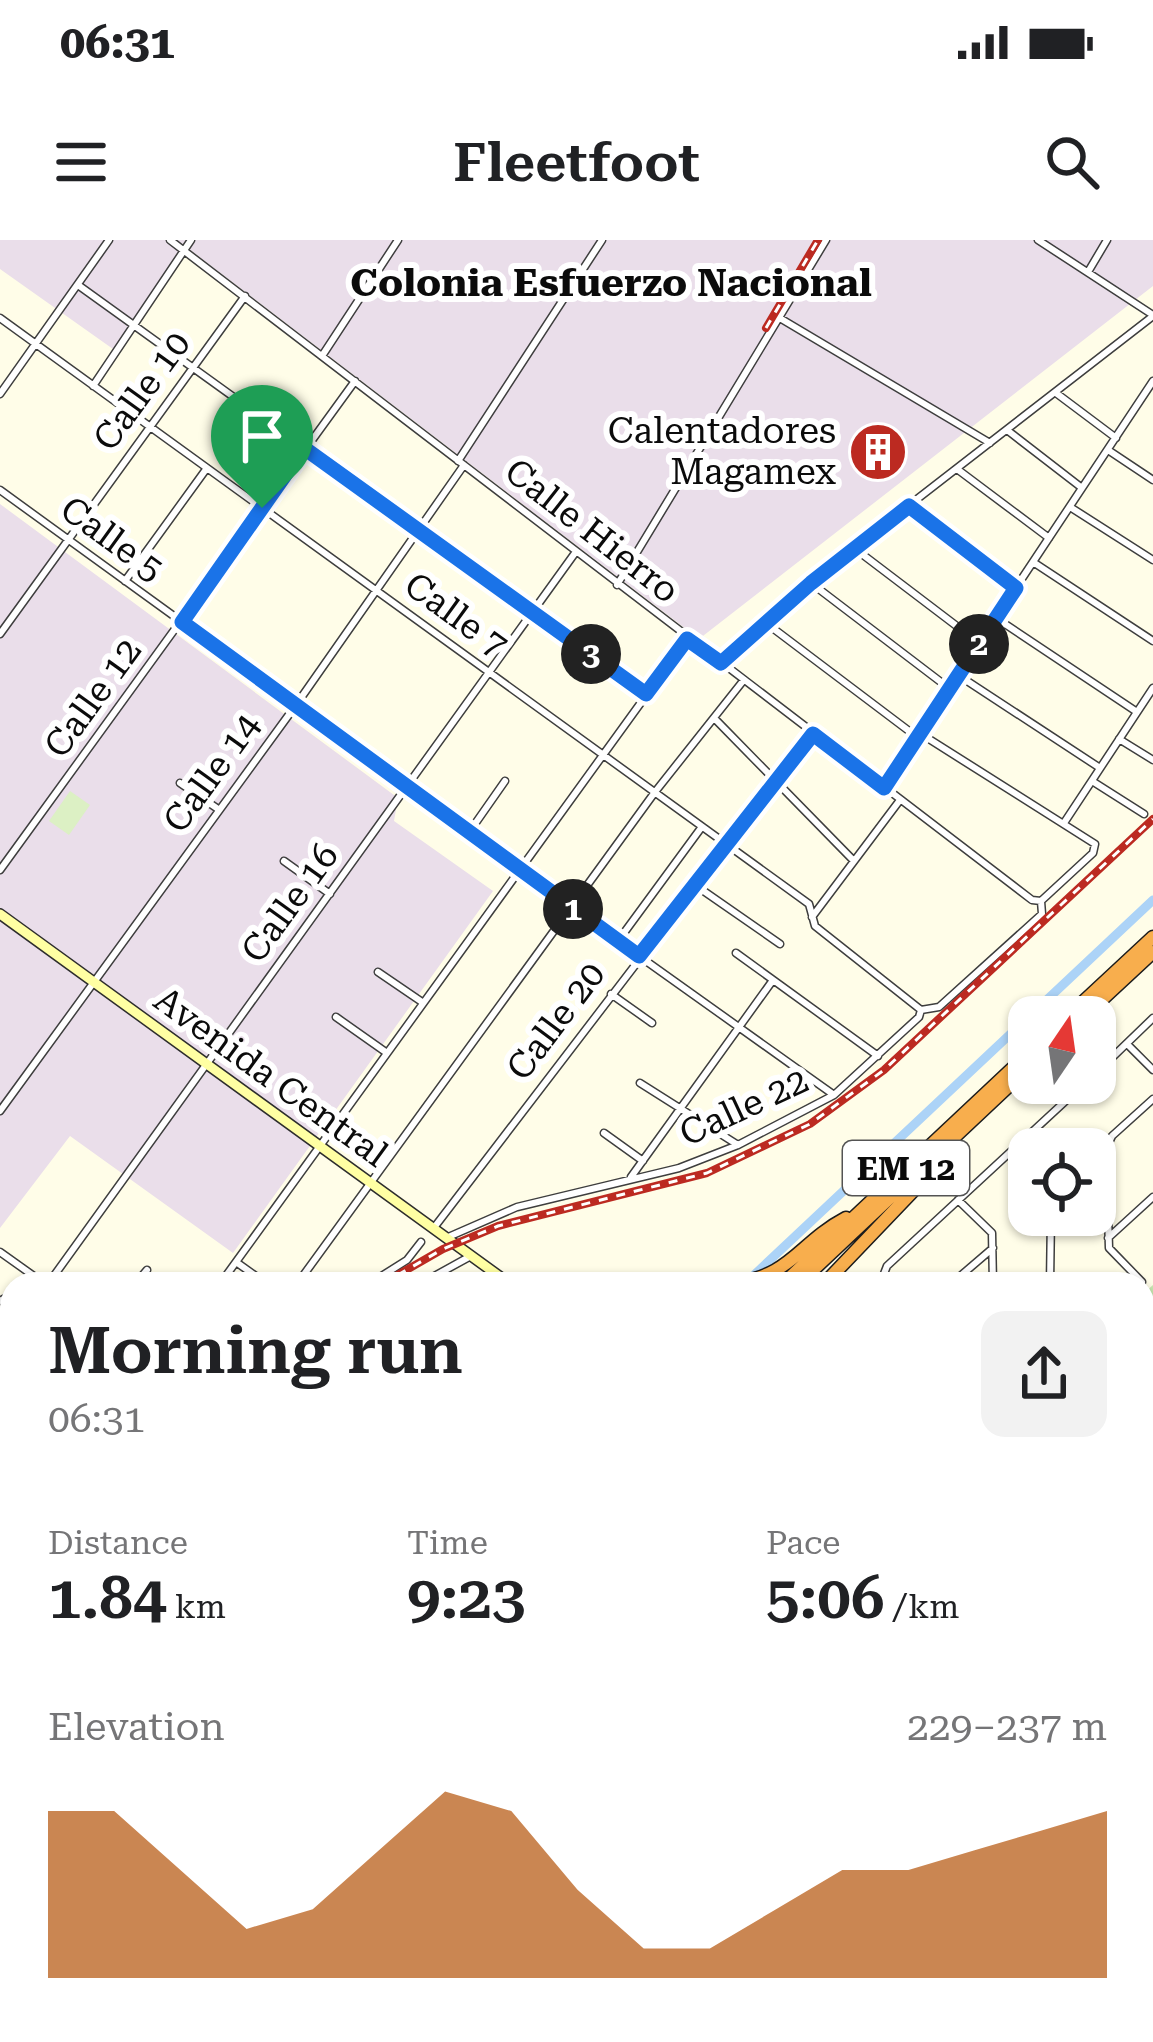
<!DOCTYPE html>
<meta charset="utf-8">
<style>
:root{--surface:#fff;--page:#f2f2f2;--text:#202124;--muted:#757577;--accent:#b45309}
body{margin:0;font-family:"Roboto Serif",serif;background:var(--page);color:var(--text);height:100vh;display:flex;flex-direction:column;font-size:45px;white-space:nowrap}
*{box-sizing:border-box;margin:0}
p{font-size:39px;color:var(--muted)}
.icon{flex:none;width:66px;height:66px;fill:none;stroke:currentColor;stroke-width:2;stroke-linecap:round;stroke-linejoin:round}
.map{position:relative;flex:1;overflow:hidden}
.details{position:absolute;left:0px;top:1032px;width:1155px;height:771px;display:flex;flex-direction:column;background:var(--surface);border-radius:36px 36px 0 0;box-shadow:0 3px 9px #0004}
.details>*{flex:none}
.needle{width:78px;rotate:13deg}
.fabs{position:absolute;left:1008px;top:756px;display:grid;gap:24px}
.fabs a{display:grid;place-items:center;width:108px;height:108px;border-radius:24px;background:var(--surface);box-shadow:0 3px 9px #0004;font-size:60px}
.pin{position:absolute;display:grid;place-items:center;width:102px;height:102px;color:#fff;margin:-123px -51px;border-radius:50% 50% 50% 0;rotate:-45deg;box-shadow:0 0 12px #0007}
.pin .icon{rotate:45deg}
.km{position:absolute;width:60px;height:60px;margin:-30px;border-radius:50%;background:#222;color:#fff;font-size:33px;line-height:60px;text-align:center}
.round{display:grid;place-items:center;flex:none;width:126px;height:126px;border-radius:24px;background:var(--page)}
.head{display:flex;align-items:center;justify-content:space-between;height:204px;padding:0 48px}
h1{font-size:66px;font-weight:600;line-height:90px}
.metrics{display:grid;grid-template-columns:repeat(3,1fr);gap:18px;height:204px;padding:12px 48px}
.metrics div{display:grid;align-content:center}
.metrics b{font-size:60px;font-weight:600}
.metrics small{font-size:33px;font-weight:400}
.metrics p{font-size:33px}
.chart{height:336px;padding:24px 48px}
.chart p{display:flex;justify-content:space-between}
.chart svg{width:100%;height:216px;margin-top:12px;fill:var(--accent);opacity:.7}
.status{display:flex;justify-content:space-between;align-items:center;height:84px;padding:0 60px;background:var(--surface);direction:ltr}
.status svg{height:33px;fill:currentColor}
header{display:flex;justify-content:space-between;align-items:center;height:156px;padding:0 48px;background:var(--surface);font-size:54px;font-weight:600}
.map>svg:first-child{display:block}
.industrial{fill:#eadeea}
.green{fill:#c9e9b2}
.pitch{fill:#dcf0c4}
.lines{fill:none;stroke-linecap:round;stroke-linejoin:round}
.canal{stroke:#acd3f7;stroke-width:9}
.street-casing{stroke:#3e3e3e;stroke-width:9}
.secondary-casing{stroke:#2d2d2d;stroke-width:12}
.primary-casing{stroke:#1c1c1c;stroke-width:14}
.highway-casing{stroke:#1c1c1c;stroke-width:15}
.street{stroke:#fff;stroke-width:6}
.secondary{stroke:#ffffa3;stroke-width:9}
.primary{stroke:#fce65b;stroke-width:10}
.highway{stroke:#f8ae4d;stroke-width:12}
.rail-casing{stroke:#bc2a21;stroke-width:8}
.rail{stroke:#fff;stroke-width:3;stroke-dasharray:9;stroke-linecap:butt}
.route-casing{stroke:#fff;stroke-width:24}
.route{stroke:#1a73e8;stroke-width:15}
.labels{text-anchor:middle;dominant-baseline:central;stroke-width:12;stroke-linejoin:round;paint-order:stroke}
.shield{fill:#fff;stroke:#545454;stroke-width:3}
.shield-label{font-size:33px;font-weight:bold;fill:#0b0b0b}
.street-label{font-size:36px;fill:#0b0b0b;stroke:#fff}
.poi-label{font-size:36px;fill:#0b0b0b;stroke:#fff;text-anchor:end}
.neighbourhood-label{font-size:39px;font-weight:bold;fill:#0b0b0b;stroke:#fff}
</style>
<div class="status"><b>06:31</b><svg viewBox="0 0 49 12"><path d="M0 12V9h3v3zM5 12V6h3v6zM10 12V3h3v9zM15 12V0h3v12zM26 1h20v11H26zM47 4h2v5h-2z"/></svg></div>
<header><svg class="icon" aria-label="menu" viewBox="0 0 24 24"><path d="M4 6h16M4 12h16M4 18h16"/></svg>Fleetfoot<svg class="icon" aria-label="search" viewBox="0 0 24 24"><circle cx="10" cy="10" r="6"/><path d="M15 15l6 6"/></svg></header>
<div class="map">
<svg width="1153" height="1802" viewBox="0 0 1153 1802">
<rect width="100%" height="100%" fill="#fffde8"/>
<path class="industrial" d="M0,0h1153v46l-454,353 -510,-390 -76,100 -113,-80z
M0,264l398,294 -4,23 99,70 -260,362 -163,-117 -70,92z
M12,1073v188l-12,8v-189z"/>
<path class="green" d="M1153,1045v183l-10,10v-184z"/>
<path class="pitch" d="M70,551l20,14 -21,30 -20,-14z"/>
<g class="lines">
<path class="canal" d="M753,1036l400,-376
M0,1739l12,-11"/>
<defs>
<path id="street" d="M170,0l862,660 9,1
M1038,0l115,75
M1088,32l19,-32
M78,45l568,409
M778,77l212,126
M0,78l809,586 6,22 106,84
M322,116l76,-116
M93,146l98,-146
M1056,153l60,45
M0,154l109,-154
M1007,190l75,58
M1108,210l45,30
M458,221l144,-221
M957,229l92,69
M0,250l509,369 22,20 303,216
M909,267l107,81
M1070,267l83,53
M854,308l125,95
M1033,322l120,79
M125,341l82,-113
M811,343l139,106
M617,345l209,-345
M996,378l141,94
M766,383l143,108 20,8 166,105 -2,9 -52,48 1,13 -103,93 -18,3
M0,394l245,-338
M721,423l133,-115 299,-232
M958,435l142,93
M714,478l140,143
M1119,499l34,21
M1092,541l52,33
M180,543l38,26
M883,548l270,-407
M1064,583l89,-135
M470,591l35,-50
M284,621l46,33
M0,630l355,-489
M695,645l85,59
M812,677l88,-117
M618,701l83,-113
M736,713l142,103
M378,732l44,30
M611,754l41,29
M336,777l51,36
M1127,804l26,26
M1095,834l58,-56
M640,843l98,62
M0,871l296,-406 168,-240
M604,893l39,28
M631,937l142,-197
M958,960l34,33 1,51
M433,989l380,-496
M446,998l71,-31 162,-39 59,-23 96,-50 85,-78 2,-7
M1108,998l45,-41
M0,1012l45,32
M236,1022l31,22
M1142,1042l-33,-34 -3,-99 6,-13 41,-37
M48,1044l527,-731
M135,1044l12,-14
M220,1044l467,-645
M297,1044l358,-492 88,-111
M369,1044l38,-24 14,-18
M420,1044l49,-27
M880,1044l7,-18 198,-183
M951,1044l42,-36
M1050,1044l1,-69
M0,1061l12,-7
M1143,1251l10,-9
M1143,1276l10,9 -10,14
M0,1335l12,-8
M0,1373l12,13
M0,1447l12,-12
M0,1458l12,12
M0,1518l12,-12
M1143,1568l10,-7
M0,1591l12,-11
M0,1648l12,-12
M0,1680l12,-10
M1143,1680l10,-14
M91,1791l9,11
M164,1791l9,11
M341,1791l3,11
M49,1802l12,-11
M229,1802l1,-11
M285,1802v-11
M399,1802v-11
M467,1802l12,-11
M555,1802l11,-11
M596,1802l1,-11
M650,1802v-11
M707,1802v-11
M721,1802l14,-11
M816,1802l13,-9
M1055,1802l8,-11"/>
<path id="secondary" d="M0,674l510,370
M1143,1627l10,8
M1143,1641l10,8"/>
<path id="primary" d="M1143,1589l10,-8
M1143,1620l10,-7
M830,1802l1,-10
M845,1802l15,-11
M888,1802l15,-11"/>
<path id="highway" d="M1067,777l86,-80
M1083,777l70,-65
M731,1044c62,-8 66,-40 115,-66
M783,1044l246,-231
M798,1044l231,-217
M824,1044l109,-114
M0,1773l12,-12
M0,1787l12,-11"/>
</defs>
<use href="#street" class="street-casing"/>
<use href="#secondary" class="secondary-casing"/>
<use href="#primary" class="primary-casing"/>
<use href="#highway" class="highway-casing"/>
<use href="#street" class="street"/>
<use href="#secondary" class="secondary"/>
<use href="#primary" class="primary"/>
<use href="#highway" class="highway"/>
<defs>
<path id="rail" d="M766,88l52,-88
M382,1044l61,-35 55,-23 209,-53 103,-49 74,-54 269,-251
M0,1289l12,-8"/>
</defs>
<use href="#rail" class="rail-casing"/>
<use href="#rail" class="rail"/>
</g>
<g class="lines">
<defs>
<path id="route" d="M304,208l342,246 41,-55 34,24 90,-80 98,-77 107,82 -132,200 -71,-54 -174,222 -457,-334z"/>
</defs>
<use href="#route" class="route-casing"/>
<use href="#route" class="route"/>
</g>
<defs>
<symbol id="building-disc" viewBox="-11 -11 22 22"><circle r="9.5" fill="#bc2a21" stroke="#fff"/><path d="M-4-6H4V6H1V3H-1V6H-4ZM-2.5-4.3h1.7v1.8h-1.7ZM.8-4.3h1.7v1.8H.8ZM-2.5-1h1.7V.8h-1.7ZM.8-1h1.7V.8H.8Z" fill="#fff"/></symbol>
</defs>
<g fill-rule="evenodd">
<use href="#building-disc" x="845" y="179" width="66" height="66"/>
</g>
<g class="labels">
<rect class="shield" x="843" y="901" width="126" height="54" rx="9"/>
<g class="shield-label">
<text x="906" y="928">EM 12</text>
</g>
<g class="street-label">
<text transform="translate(142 151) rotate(-54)">Calle 10</text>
<text transform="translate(592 291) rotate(38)">Calle Hierro</text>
<text transform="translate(112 299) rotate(36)">Calle 5</text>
<text transform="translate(456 375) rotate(36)">Calle 7</text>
<text transform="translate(93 458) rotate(-54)">Calle 12</text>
<text transform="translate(212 533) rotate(-54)">Calle 14</text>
<text transform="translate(290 663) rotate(-54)">Calle 16</text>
<text transform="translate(556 781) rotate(-53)">Calle 20</text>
<text transform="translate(271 837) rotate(36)">Avenida Central</text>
<text transform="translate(744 867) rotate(-25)">Calle 22</text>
</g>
<g class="poi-label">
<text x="836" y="191">Calentadores<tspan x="836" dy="41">Magamex</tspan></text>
</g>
<g class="neighbourhood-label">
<text x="611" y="43">Colonia Esfuerzo Nacional</text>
</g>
</g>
</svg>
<div class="fabs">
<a><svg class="needle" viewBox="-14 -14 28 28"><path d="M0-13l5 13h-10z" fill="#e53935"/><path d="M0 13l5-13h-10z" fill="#757577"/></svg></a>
<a><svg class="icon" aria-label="locate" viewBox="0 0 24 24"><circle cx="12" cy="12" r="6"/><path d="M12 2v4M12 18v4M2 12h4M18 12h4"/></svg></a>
</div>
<div class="pin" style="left:262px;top:268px;background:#1e9e55"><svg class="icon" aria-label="arrive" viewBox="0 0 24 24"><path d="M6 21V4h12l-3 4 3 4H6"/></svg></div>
<b class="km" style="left:573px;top:669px">1</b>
<b class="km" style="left:979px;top:404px">2</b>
<b class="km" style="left:591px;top:414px">3</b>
<section class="details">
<div class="head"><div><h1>Morning run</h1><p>06:31</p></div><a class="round"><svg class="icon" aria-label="share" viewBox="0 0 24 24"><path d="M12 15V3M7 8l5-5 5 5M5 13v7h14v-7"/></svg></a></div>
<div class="metrics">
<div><p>Distance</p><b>1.84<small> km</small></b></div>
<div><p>Time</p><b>9:23</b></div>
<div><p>Pace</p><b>5:06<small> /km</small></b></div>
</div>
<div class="chart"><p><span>Elevation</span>229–237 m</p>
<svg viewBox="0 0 160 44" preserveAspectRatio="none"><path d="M0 44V10L10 10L20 22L30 34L40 30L50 18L60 6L70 10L80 26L90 38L100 38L110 30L120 22L130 22L140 18L150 14L160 10V44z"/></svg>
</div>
</section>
</div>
